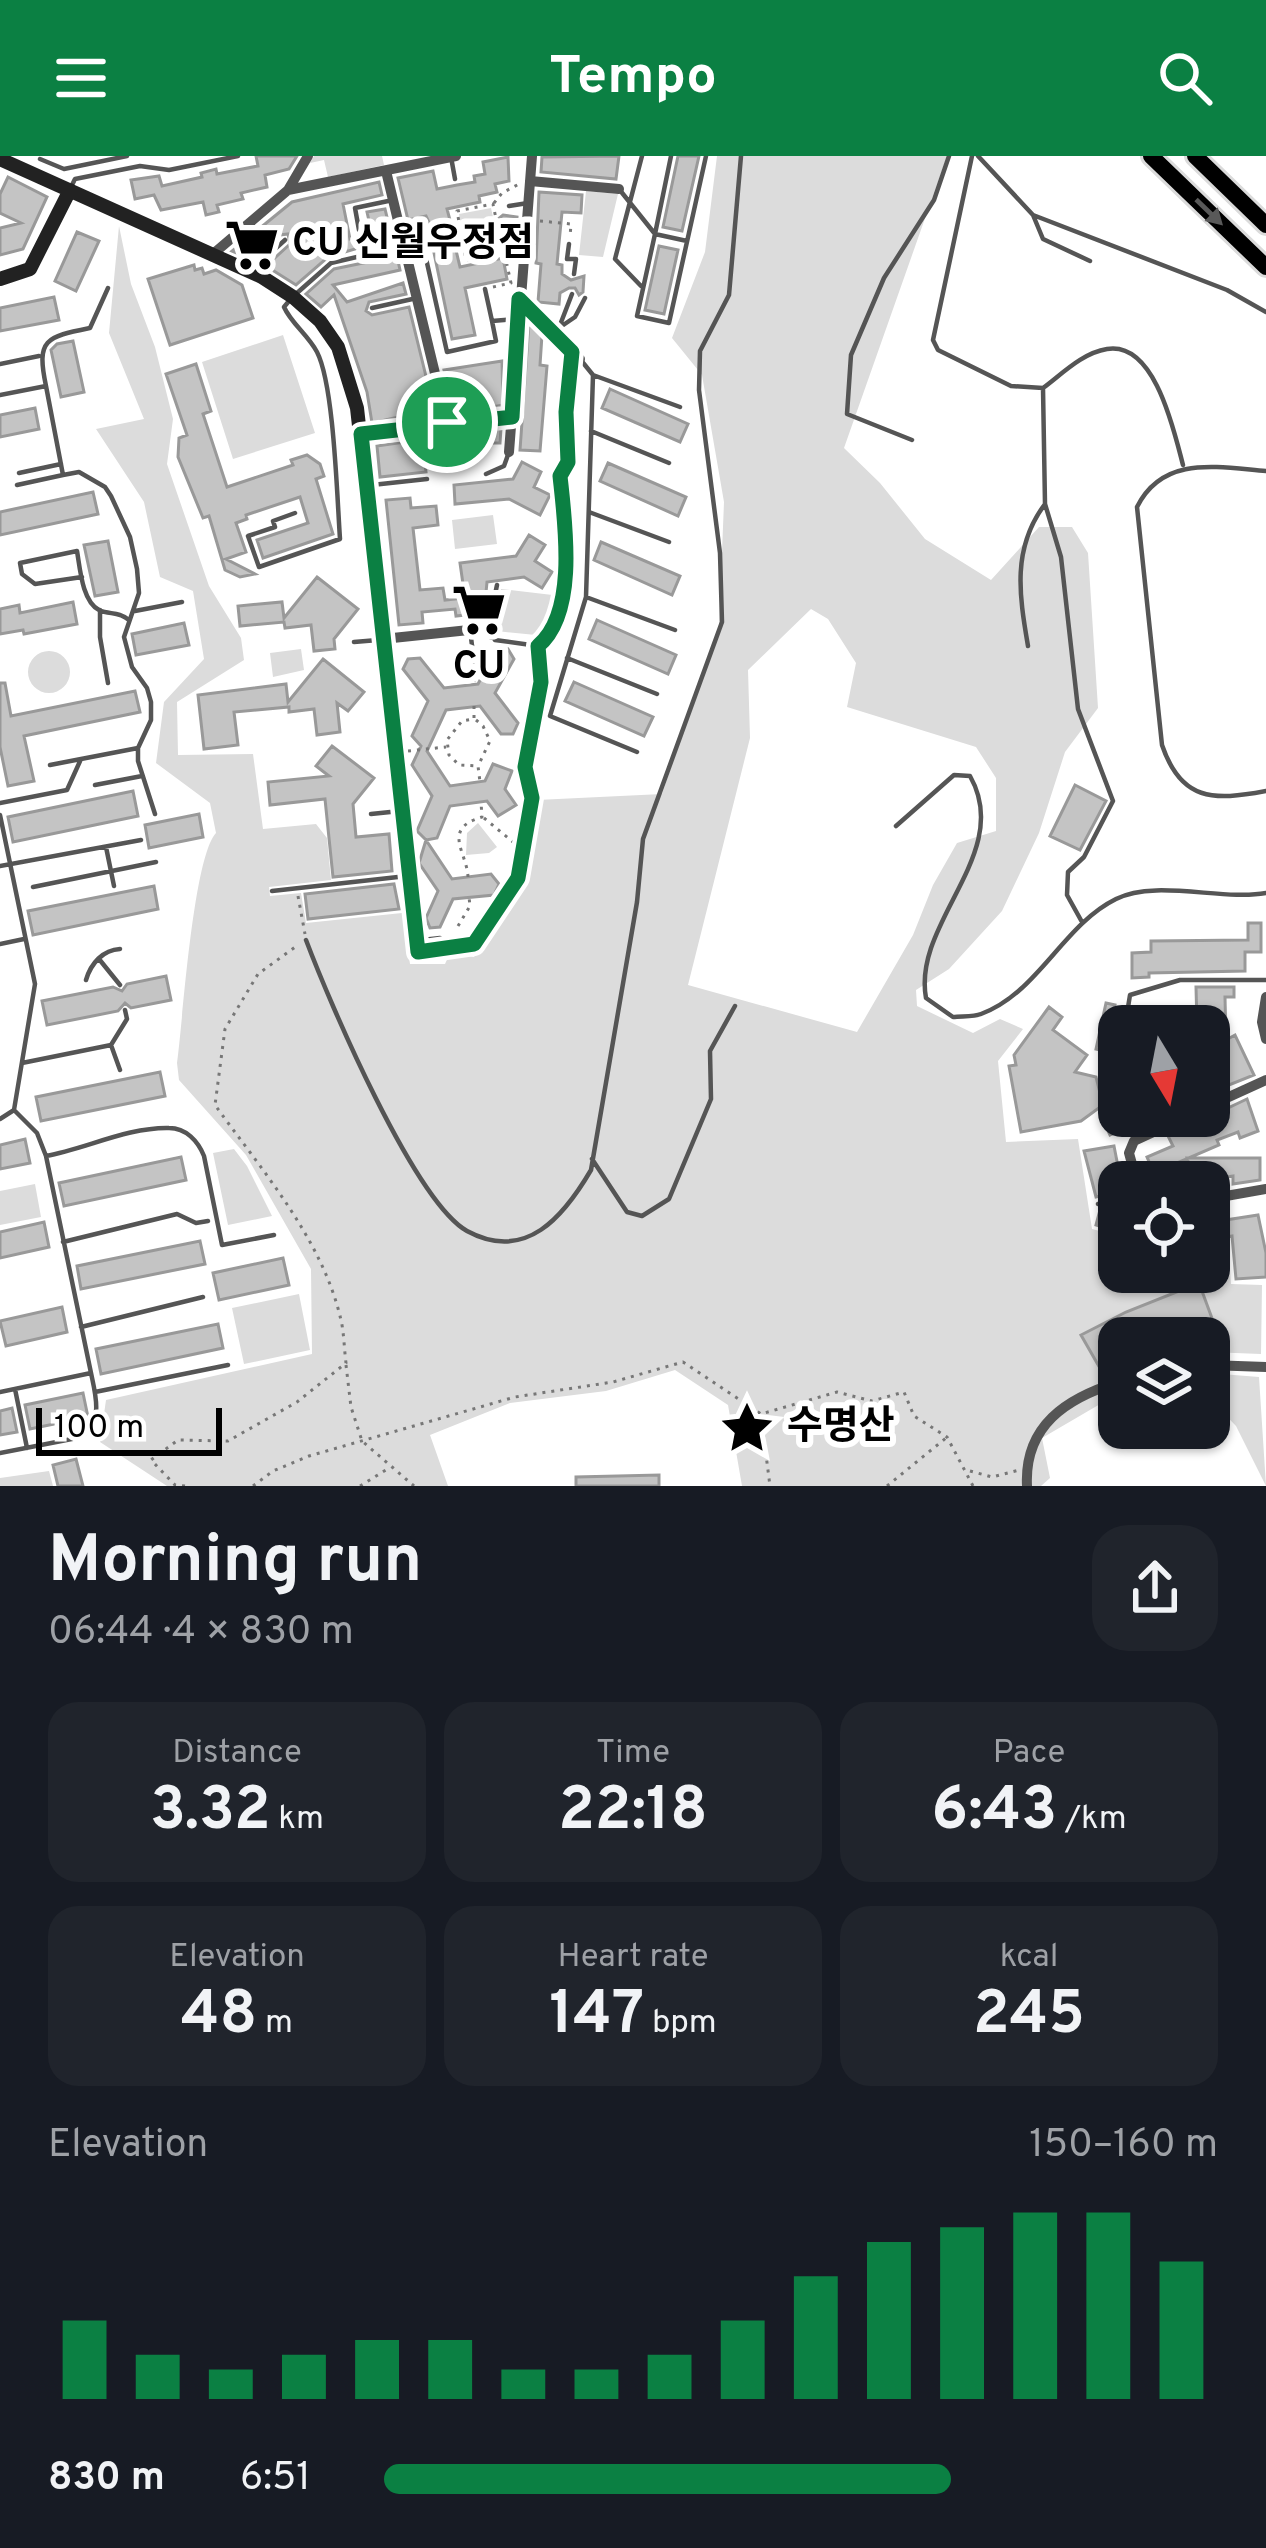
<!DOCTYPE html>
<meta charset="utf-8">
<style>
:root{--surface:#171b24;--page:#20242c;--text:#f1f3f6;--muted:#9ea1a6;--accent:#0b8043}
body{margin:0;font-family:Overpass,"Noto Sans KR",sans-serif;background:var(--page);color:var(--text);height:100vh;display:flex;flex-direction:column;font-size:45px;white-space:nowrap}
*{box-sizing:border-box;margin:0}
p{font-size:39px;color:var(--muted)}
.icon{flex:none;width:66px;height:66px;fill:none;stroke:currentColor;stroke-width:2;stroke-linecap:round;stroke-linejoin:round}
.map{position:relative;height:1330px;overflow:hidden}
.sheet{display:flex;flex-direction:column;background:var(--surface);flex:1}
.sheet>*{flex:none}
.needle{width:78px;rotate:170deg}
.controls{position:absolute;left:1098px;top:849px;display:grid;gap:24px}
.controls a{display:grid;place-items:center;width:132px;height:132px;border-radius:24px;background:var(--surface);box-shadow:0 3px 9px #0004;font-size:60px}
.scale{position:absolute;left:36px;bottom:30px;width:186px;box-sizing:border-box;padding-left:12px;border:6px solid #000;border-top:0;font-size:33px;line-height:42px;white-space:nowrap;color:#000;-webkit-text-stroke:9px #fff;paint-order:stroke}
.pin{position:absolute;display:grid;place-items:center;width:102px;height:102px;color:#fff;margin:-51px;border:6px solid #fff;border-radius:50%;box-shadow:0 3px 12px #0007}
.round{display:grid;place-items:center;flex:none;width:126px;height:126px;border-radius:36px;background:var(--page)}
.headline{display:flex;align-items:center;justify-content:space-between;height:204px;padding:0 48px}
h1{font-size:66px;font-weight:700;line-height:90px}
.stats{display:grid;grid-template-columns:repeat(3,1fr);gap:18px;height:204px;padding:12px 48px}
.stats div{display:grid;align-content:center;border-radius:30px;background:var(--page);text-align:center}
.stats b{font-size:60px;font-weight:700}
.stats small{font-size:33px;font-weight:400}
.stats p{font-size:33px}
.chart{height:336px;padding:24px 48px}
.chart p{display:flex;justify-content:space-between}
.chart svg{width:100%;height:216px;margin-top:12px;stroke:var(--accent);stroke-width:6}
ul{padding:0 48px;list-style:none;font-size:39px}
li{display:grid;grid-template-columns:192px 144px 1fr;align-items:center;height:90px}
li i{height:30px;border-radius:15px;background:var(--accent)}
header{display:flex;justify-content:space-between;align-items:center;height:156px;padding:0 48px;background:var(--accent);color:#fff;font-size:54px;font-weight:700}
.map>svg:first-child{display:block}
.green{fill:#dcdcdc;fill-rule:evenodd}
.building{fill:#c4c4c4;stroke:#999;stroke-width:3}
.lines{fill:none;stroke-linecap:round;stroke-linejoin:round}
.primary-casing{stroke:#dbdbdb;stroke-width:22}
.path{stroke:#777;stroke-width:3;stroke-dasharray:3 6;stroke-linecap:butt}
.lane{stroke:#555;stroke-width:4.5}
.street{stroke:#555;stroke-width:10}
.secondary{stroke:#222;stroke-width:14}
.primary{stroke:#000;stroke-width:16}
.oneway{fill:#595959}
.route-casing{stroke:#fff;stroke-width:24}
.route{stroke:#0b8043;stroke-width:15}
.labels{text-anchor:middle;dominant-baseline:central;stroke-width:12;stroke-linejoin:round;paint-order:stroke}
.poi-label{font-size:39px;font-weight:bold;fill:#000;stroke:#fff;text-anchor:start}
</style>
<header><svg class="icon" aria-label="menu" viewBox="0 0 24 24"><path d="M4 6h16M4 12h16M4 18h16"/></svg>Tempo<svg class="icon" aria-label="search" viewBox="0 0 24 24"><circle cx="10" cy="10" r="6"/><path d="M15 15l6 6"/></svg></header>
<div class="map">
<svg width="1266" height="1330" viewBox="0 0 1266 1330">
<rect width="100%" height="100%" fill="#fff"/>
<path class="green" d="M314,0h68l2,9 -56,12 -4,-17 -14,3z
M717,0h230l-103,292 36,35 45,56 66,41 48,-53h33l16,26 10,155 -33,44 -26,81 -37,78 -53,58 -33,21 1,16 56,27 27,-14 23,10 -25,32 8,81 72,-3 14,90 27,7v36h90v-27l19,-3 3,42 31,1 -1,69 -52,-2v-14h-90v55l-77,45 8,40 -9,8h-299l-14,-81 -53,-35 -69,21 -96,12 -80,32 18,51h-281l-67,-44 6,-42 206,-46 -1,-85 -65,-114 -67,-75 -2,-17c6,-43 16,-205 39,-230l-6,-30 -54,-40 8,-61 40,-43 -11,-68 -33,-14 -16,-75 -48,-73 48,-10 -35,-86 10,-107 12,58 24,63 18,72 -6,45 42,122 32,52 3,22 -67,42 1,53 75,-1 10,75 53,-5 11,14 4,42 -62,7 1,9 31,-3 5,30 96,-10 8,51h35l5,-11 24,4 47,-75 16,-82 125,-6 57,-167 5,-125 -22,-127 -30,-37 33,-86zM811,453l17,10 28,44 -9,44 129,40 20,31v53l-39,12 -24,42 -20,50 -56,97 -169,-47 62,-247 -2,-68z
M586,35l32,3 -15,63 -24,-2z
M491,52l9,41 -32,7 -9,-42z
M283,179l32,98 -82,26 -31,-97z
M493,359l4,29 -42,5 -3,-29z
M501,433l60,7 -15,40 -50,-5z
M301,493l3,21 -31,7 -3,-24z
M28 516a21 21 0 1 1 42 0a21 21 0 1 1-42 0Z
M478,667l19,24 -8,6 -23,2 1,-22z
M234,993l13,17 25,50 -44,9 -15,-72z
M35,1028l6,33 -41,8v-34z
M299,1138l11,56 -66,14 -12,-56z
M1209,1217l50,4 7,109 -30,-60 -27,-28z
M49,1315l4,15h-53v-8z"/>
<path class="building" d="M256,0h41l-8,13 -24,6 2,12 -26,6 2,6 -26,6 2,7 -13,3 -3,-13 -42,8 -7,-15 -19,4 -4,-19 28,-4 3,10 40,-9 -1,-4 15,-4 1,5 41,-8z
M619,0l-3,23 -75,-7 1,-15z
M678,0h21l-17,75 -19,-4z
M508,1l1,24 -14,3 2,8 -18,4 1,6 -33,7 4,15 -19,5 -6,-13 -18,4 -10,-42 35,-7 4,18 20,-4 18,-3 -1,-6 11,-2 -2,-12z
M8,21l39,20 -24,52 -23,6v-27l21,-5 -21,-10v-19z
M379,26l3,13 -39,9 7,35 22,-5 -5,-22 18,-3 7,29 -64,19 -32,28 -30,-19 24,-22 -2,-10 -8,1 -27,25 -21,-9 60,-49z
M539,36l43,3 -1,18 -19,-1 -5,52 5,1v9l9,6 13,-4 -1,16 -4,3 -4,-7h-6l-9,5 -1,11 -21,-2 3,-38 -5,-1z
M503,59l14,2 -2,25 -12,2 -5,-25z
M77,76l22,9 -23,50 -21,-10z
M454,86l6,25 43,-9 4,21 -42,9 10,47 -23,4 -19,-91z
M659,90l19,4 -14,64 -19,-4z
M397,100l3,14 -67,15 14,17 56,-19 3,11 -37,8 -3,9 6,4 37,-8 25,102 -62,14 -5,-31 -33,-97 -13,12 -15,-13 28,-25z
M194,109l1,5 7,-2 2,6 12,-4 26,15 11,33 -83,27 -22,-66z
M54,141l5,23 -59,11v-23z
M529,167l13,12 -2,30 7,1 -7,85 -20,-1z
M73,185l11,51 -23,5 -10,-47 6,-6z
M502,205l1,44 -48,9 -11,-44z
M196,208l15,47 -8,3 24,73 66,-22 -2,-5 16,-5 13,9 4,12 -8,3 17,55 -70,24 -6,-18 51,-17 -8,-26 -54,18 1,4 -11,4 10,29 -20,7 29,15 -15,3 -15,-7 -16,-54 -6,2 -25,-61 1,-19 8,-3 -21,-61z
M610,233l78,35 -8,18 -78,-34z
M35,252l4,21 -39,8v-22z
M501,272l-1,15h-22l1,7 -55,5 2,17 -46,5 -3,-31z
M522,306l19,10 -7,15 16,8 -10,20 -31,-16 -54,5 -1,-19 59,-6z
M608,307l78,34 -8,19 -78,-35z
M93,336l5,22 -98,21v-23z
M410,342l1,10 25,-2 2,19 -25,3 7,62 23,-2 2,12 20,-2 -5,-35 56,-7 13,-21 16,10 -10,16 17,11 -10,16 -18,-11 -37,5 -3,31 -28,3 -1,-7 -33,3 1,11 -24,2 -13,-125z
M108,385l10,51 -23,4 -11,-51z
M601,386l79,34 -8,19 -78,-35z
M317,421l41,32 -24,30 1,10 -21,2 -3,-26 -26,3 -1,-6 -44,4 -2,-20 44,-4 2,16z
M73,446l4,22 -53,10 -1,-4 -23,4v-25l19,-4 1,8z
M597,464l79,35 -8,19 -79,-35z
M184,467l5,22 -53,10 -4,-21z
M508,493l6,10 -19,34 23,30 -5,11h-12l-21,-28 -34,4 -19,41 23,35 35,-5 8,-17 19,7 -7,18 11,16 -18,11 -11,-15 -37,5 -13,32 -11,2 26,39 39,-5 8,10 -5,11 -41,4 -13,28 -10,1 -4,-10 12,-27 -19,-28 7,-23 -9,-9 15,-35 -20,-31 9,-19 -9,-10 16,-35 -25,-32 5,-10 12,-1 24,30 34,-4 17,-32z
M323,503l41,33 -16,19 -11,-8 3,29 -23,3 -3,-26 -25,3v-5l-55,5 4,33 -34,4 -6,-54 88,-11 2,18z
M574,526l79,35 -9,19 -79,-35z
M0,527h5l6,33 124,-25 5,21 -116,24 10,45 -26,5 -8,-39z
M332,590l42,32 -21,26 3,33 33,-3 3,37 -59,6 -8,-78 -55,6 -2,-23 61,-6 -13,-10z
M1075,629l31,16 -26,49 -30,-14z
M133,635l5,25 -125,26 -5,-25z
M199,658l4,23 -54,11 -4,-23z
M394,728l5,25 -91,10 -3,-25z
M154,730l4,23 -125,26 -5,-24z
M1248,767h13v29h-16v19l-96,2v4l-17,1v-25l19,-1v-11l97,-1z
M166,820l5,24 -40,8 -6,-5 -7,8 -71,14 -5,-24 71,-14 9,4 5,-7z
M1196,831h38v10h-9l1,43 9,-5 19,40 -45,18v-67h-12z
M1106,847l9,2 -4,19 8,5 -5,24 -18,-4z
M1049,851l13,10 -9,13 34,25 -12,17 21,5 7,28 -22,16 -60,11 -12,-66 7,-1 -2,-10z
M1118,915l1,45h46l-34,16 -2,-6 -19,9 -9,-19z
M160,916l5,24 -124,25 -5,-24z
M1247,943l11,32 -18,7 -2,-6 -21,8 2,5 -65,28 -7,-16 26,-11 -5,-10 25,-12 5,-8 15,-1z
M25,983l5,24 -30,6v-24z
M1114,990l7,36 -3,10 -22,5 -12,-46z
M181,1001l5,23 -122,26 -5,-23z
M1187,1002h73v22l-27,4v-8l-38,6z
M1216,1052l3,13 39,-6 8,38v24l-30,2 -4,-43 -23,4v-31z
M1100,1054l19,6v16l-23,-7z
M44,1066l5,25 -49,11v-26z
M200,1085l5,23 -124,25 -4,-23z
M283,1102l6,27 -70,15 -6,-27z
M1199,1127l14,38 -52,16 -3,-5 -14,6h-25v34l-14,5 -24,-42 45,-23z
M62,1151l5,25 -61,14 -6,-25z
M218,1168l5,24 -122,26 -5,-25z
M83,1237l5,24 -58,12 -5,-24z
M12,1252l5,24 -17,3v-24z
M76,1303l7,27h-25l-5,-21z
M659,1319v11h-83v-9z"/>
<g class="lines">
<defs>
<path id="primary" d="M1151,0l115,111
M1195,0l71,69"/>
</defs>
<use href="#primary" class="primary-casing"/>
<path class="path" d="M494,47l8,-10 17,-9
M540,65l31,3 -1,13
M493,131l18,-4 -6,-27 -39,4 -9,-49 36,-7 10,49
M544,485c33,-30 20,-123 16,-165l8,-14 -2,-50 6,-46
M473,505l1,24
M474,550v13l-12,2 -15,19 2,15 10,10 19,1 2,16
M476,564l7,6 7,15 -12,25
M408,595l38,-4
M484,662l29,24
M468,721c-1,-25 -27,-48 14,-60l-1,-15
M298,740l7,38
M458,770l12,-20 -1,-9
M346,1209l5,42 11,34 52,45
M761,1260l9,70
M970,1315l22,6 27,-7
M185,1330l-10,-1 -24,-25 27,-20 50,1 69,-39 49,-39c-2,-15 -2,-33 -6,-47 -19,-78 -79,-147 -125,-211l10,-76 33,-55 40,-29
M253,1330l20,-15 36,-15 206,-59 98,-15 70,-20 78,52 76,-22 35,9 32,-9 10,24 33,21 26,49
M360,1330l29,-18
M887,1330l59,-48"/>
<path class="lane" d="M671,0l-16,78 32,7
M972,0l-39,184 5,10 73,36 32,2c19,-14 39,-35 64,-39 48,-8 67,82 76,116
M978,0l55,59 10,24 47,22
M451,1l4,22
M40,3l24,10 63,-13
M72,29l3,-6 65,-13 29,4 69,-14
M619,33l36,45 -18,82 32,7 37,-167
M509,50l19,-3
M1033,59l194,75 39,22
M359,74l-4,-22 38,-8
M428,78l-3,20 22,98 49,-11 -4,-20 26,-2
M569,88l-2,15h9l-2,15
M255,111l30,-27
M641,130l-26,-27 27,-103
M485,133l7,32
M297,137l34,-30 73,-17
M289,145l-5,6c7,16 24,28 33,45 17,33 20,145 23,187l-81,28 -11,-31 27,-9 -2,-6 22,-8
M372,152l45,-10
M560,169l12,-31
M553,176l22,-15 10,-19
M580,203l13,16 -7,222 -36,119 87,36
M0,208l39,-8
M593,219l87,32
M46,230c-10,-47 0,-49 44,-58l18,-40
M1043,232l2,116 16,53 17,152 35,92 -29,56 -16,15 -1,23 15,27
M0,239l46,-9 17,89 16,-3 26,15 6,9 19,41 7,32 2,24 -15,44 8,30 15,21 4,14v18l-13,28v13l17,53
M591,275l78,32
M912,284l-65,-26 4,-59 33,-77 50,-78 15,-44
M1266,315c-49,-4 -103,-16 -129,36l25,238c19,56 51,56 104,46
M19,317l42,-9
M486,318l18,-8 5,-14
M17,329l46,-10
M372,329l55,-6
M589,356l80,30
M82,421l-47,7 -13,-10 -2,-11 57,-12c3,17 5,50 22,59 11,5 19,1 30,10
M586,441l89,33
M100,454v27l8,46
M135,455l47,-9
M488,472l9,-43
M470,474l3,23 16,1
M354,486l24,-2
M1028,490c-9,-52 -16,-98 17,-142
M567,502l90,36
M50,609l31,-6
M95,629l47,-9
M0,647l67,-13 14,-31 57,-11
M371,658l29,-3
M0,659l35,169 -21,126 23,23 9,23 45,217 -91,19
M896,670l58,-51 16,1c44,77 -58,146 -44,222l27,19c9,-1 21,0 28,-3 57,-21 82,-89 135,-115 39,-20 107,2 150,-6
M106,691l8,39
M0,710l141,-26
M33,731l123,-25
M272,735l135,-15
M306,784c23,61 108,261 161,291 59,32 97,-15 124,-61l46,-268 6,-63 79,-217 -2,-69 -21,-163 1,-39 29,-56 12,-139
M422,784l18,-2
M0,788l24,-5
M420,796l54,-8 44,-66 14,-80 -7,-31 16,-85 -3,-36 -43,-6 -3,-5
M99,803l21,26
M86,824c5,-17 17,-30 34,-31
M1125,870l5,-31 50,-15h86
M111,889l9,25
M22,907l89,-18 16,-26 -2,-9
M1105,921l14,-19
M0,963l14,-9
M46,1000c39,-7 82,-29 123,-28 17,0 29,13 35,28l18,89 52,-10
M592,1003l35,53 15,4 27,-17 42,-100 -1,-48 25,-45
M1098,1048l21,-5
M63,1086l114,-28 19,9 12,-2
M81,1171l122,-30
M15,1233l12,59
M95,1236l133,-27
M0,1297l82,-16c21,-18 14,-40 9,-64"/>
<path class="street" d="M386,15l61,252
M530,25l89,8
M288,34l168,-34
M213,98l75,-64 20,-34
M519,143l61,60
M361,278l151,-17
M509,296l23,-296
M383,483l105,-11 4,7
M1266,841l-4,25 4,17
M1209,950l57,-26
M1137,1026l-8,-29 5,-12 54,-25
M1209,1043l57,-10
M1209,1209l57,2
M1027,1330c-3,-60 39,-88 92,-104"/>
<path class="secondary" d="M0,3l262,118 31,20 27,24 18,26 19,61 61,544
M0,123l30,-10 40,-79"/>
<use href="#primary" class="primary"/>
</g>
<defs><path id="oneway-solid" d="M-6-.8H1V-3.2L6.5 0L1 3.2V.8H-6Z" transform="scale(3)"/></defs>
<use class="oneway" href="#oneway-solid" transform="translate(1209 56) rotate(44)"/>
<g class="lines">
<defs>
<path id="route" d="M519,143l53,53 -6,60 2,50 -8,14c5,47 18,137 -22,170l3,36 -16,85 7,31 -14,80 -44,66 -56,8 -57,-518 151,-17z"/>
</defs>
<use href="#route" class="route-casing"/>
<use href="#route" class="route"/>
</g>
<defs>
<symbol id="supermarket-bare" viewBox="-9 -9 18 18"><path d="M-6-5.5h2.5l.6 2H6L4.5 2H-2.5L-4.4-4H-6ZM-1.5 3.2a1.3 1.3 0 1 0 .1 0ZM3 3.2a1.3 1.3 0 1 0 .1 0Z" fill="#000" stroke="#fff" stroke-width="2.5" paint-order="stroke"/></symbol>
<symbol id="sight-bare" viewBox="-9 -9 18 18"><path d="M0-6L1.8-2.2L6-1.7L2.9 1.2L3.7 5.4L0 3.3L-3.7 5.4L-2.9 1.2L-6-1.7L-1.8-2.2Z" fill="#000" stroke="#fff" stroke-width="2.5" paint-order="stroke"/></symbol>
</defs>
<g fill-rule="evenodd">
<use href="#supermarket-bare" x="214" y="51" width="76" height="76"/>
<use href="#supermarket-bare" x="441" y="416" width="76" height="76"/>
<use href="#sight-bare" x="709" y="1234" width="76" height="76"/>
</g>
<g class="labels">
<g class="poi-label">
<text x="292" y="89">CU 신월우정점</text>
<text x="479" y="512" text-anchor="middle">CU</text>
<text x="787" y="1272">수명산</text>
</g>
</g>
</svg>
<div class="controls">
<a><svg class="needle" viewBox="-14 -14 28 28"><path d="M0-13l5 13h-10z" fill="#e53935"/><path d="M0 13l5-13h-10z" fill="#9ea1a6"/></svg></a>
<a><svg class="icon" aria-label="locate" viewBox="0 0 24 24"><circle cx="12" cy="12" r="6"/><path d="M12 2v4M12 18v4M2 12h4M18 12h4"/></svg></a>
<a><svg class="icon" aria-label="layers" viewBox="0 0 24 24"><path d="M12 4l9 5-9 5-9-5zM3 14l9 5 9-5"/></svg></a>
</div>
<div class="scale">100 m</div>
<div class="pin" style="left:447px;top:266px;background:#1e9e55"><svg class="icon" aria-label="arrive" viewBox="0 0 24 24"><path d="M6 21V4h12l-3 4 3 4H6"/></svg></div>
</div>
<section class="sheet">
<div class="headline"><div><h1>Morning run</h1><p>06:44 · 4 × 830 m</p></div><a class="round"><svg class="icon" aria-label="share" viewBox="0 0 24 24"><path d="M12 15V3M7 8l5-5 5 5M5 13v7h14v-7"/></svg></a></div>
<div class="stats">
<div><p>Distance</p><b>3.32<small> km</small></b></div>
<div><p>Time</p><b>22:18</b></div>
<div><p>Pace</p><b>6:43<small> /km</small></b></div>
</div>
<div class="stats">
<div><p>Elevation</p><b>48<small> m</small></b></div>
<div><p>Heart rate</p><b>147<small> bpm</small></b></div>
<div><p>kcal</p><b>245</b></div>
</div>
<div class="chart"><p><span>Elevation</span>150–160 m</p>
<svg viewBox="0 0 160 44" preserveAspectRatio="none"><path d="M5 44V28M15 44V35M25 44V38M35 44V35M45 44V32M55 44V32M65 44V38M75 44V38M85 44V35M95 44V28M105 44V19M115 44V12M125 44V9M135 44V6M145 44V6M155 44V16"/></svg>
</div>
<ul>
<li><b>830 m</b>6:51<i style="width:68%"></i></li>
</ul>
</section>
